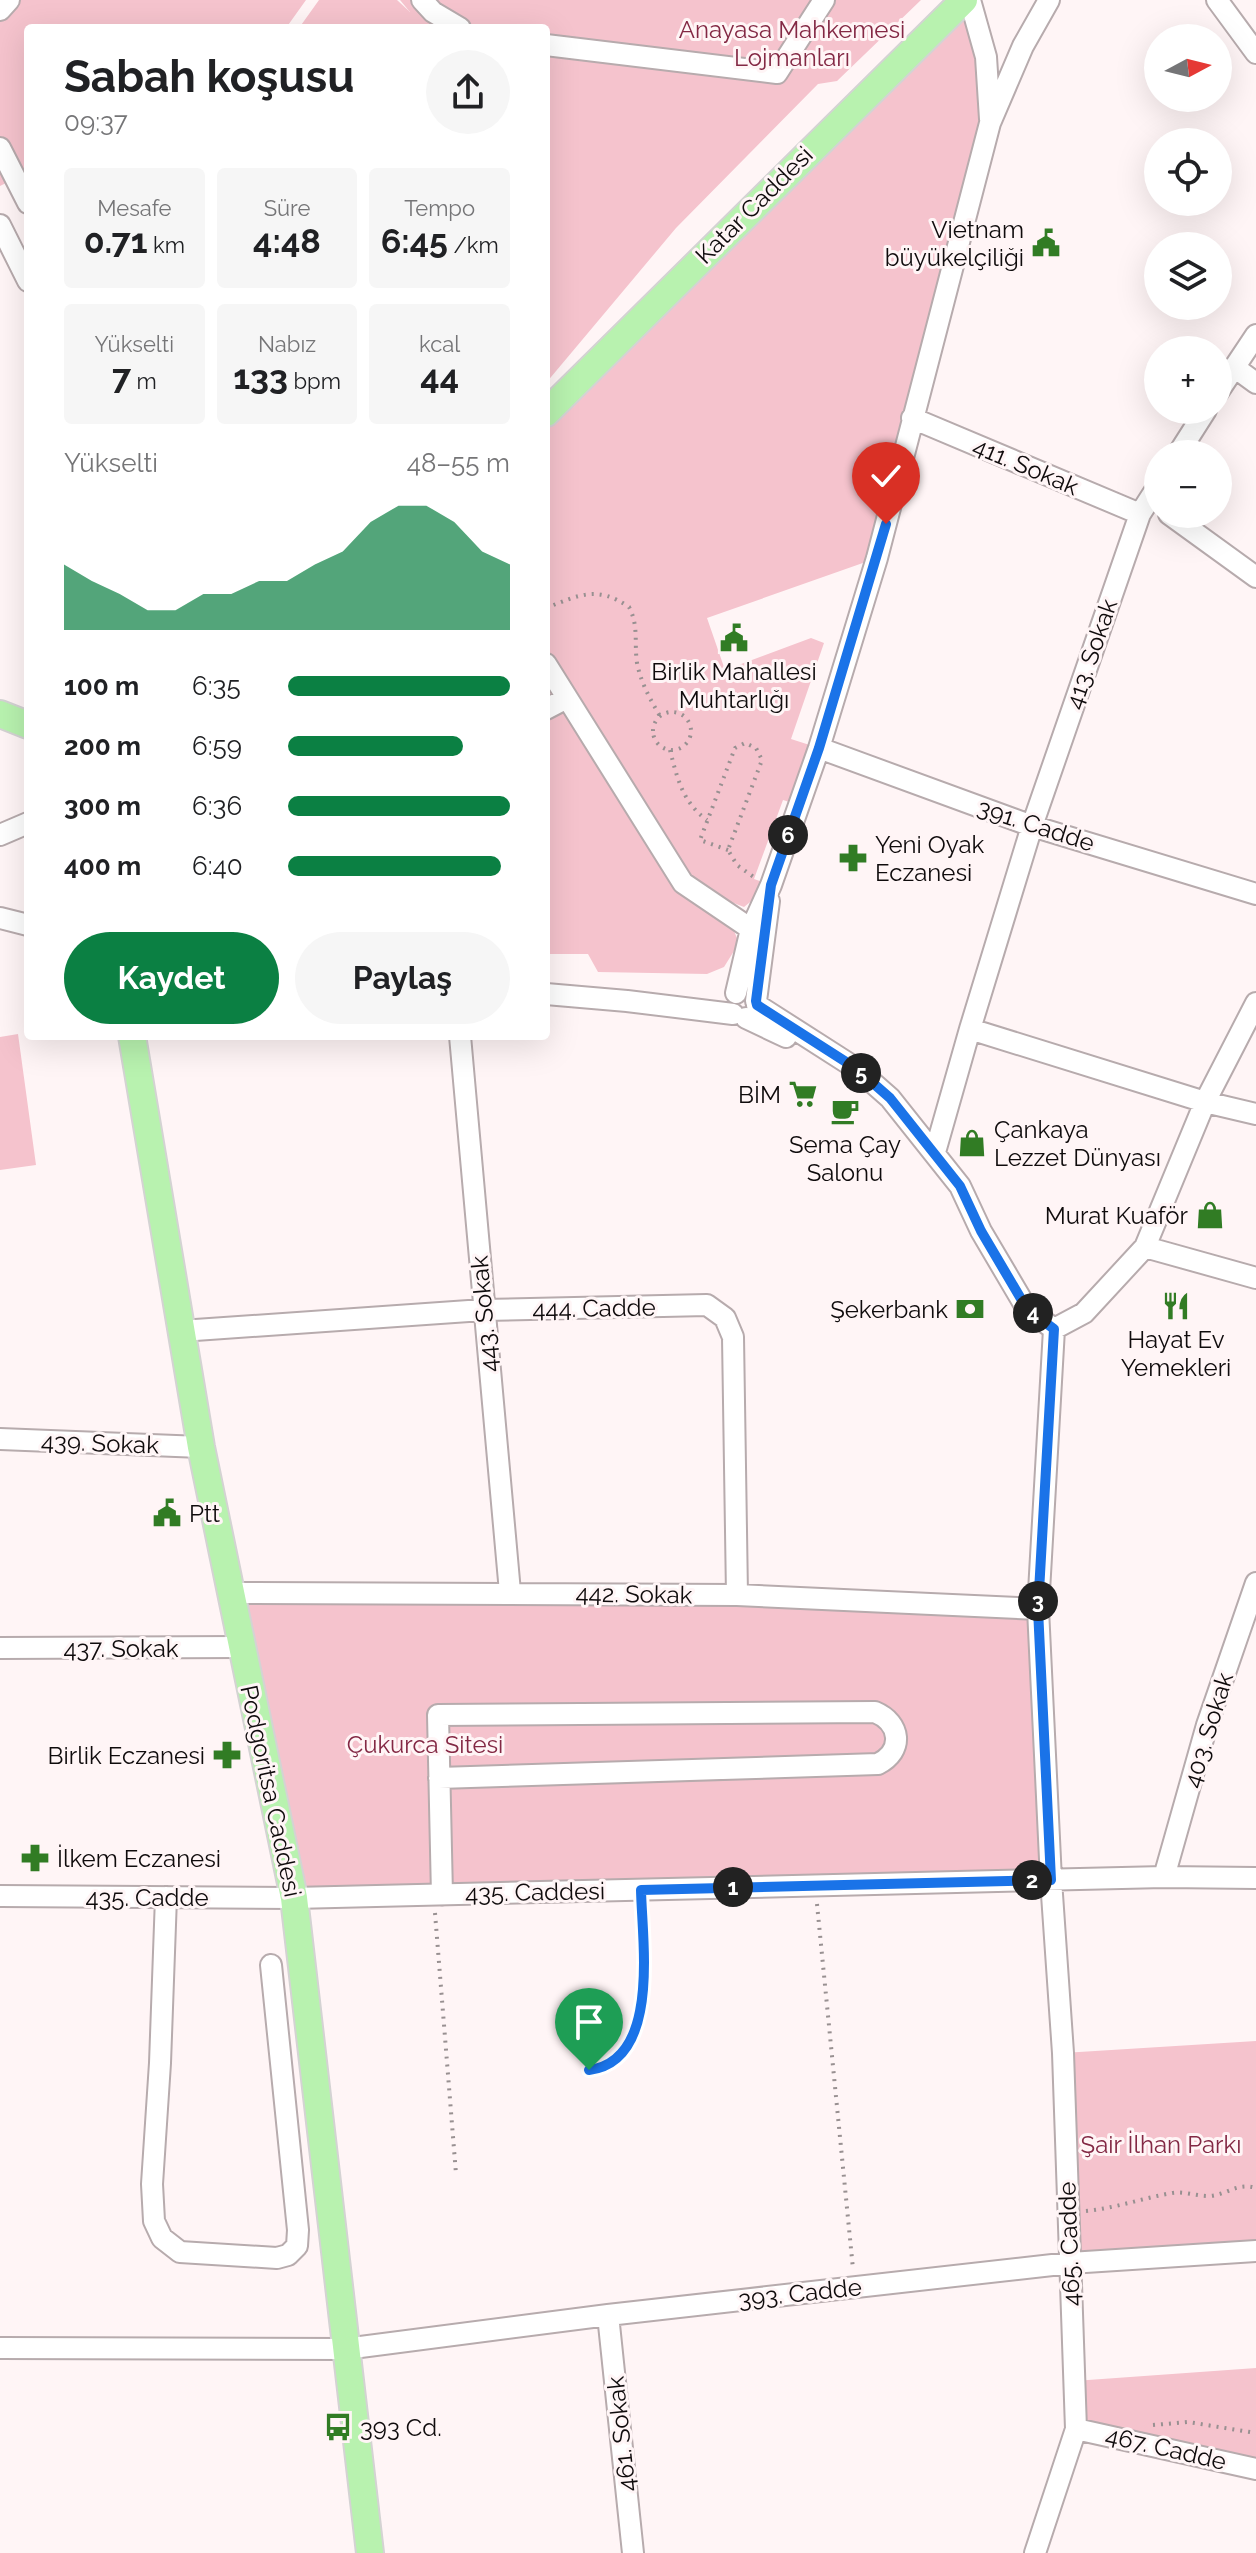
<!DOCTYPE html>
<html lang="tr">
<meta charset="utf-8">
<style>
:root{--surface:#fff;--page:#f6f6f6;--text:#202124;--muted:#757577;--accent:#0b8043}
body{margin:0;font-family:Raleway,sans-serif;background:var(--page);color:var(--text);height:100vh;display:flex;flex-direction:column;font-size:30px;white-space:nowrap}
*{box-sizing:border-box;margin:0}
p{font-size:26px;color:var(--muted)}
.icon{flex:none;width:44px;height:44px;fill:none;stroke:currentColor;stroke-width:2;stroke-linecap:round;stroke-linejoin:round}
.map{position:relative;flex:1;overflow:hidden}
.side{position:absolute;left:24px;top:24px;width:526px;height:1016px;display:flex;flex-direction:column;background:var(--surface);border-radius:8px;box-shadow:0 8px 32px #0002}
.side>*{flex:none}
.needle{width:52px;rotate:83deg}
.buttons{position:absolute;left:1144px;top:24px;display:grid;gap:16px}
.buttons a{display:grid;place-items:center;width:88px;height:88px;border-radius:50%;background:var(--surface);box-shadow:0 8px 32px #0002;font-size:40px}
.pin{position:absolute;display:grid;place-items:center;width:68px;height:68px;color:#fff;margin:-82px -34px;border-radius:50% 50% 50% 0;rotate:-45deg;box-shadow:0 0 8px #0007}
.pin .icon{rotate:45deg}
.km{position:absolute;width:40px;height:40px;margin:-20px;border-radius:50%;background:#222;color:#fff;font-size:22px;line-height:40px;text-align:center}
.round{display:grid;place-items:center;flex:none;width:84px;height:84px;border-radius:42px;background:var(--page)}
.head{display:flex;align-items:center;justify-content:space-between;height:136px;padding:0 40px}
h1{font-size:44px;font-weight:700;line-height:60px}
.stats{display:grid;grid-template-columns:repeat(3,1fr);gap:12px;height:136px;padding:8px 40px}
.stats div{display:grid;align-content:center;border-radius:8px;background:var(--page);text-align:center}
.stats b{font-size:34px;font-weight:700}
.stats small{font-size:22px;font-weight:400}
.stats p{font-size:22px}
.chart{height:224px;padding:16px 40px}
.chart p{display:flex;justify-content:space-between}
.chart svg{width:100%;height:144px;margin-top:8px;fill:var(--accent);opacity:.7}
.primary-button{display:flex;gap:16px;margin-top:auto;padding:16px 40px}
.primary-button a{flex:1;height:92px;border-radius:48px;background:var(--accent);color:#fff;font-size:32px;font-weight:700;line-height:92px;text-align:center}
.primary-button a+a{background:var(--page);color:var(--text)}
ul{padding:0 40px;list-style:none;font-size:26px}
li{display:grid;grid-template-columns:128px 96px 1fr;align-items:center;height:60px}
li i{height:20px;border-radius:10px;background:var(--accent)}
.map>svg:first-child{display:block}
.green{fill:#f5c3cd}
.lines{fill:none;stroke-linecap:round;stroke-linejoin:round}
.minor-casing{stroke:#b7abad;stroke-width:24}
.major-casing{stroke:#d4d3d3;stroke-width:30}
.path{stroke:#989091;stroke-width:4;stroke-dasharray:2 6;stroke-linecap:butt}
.minor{stroke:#fff;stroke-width:20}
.major{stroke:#b8f2af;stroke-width:26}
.route-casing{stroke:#fff;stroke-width:16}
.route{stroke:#1a73e8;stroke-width:10}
.labels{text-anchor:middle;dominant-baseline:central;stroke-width:6;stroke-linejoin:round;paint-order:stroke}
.park-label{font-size:24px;fill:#832844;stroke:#fff5f6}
.street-label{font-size:24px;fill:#0f0b0c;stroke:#fff5f6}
.poi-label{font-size:24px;fill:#0f0b0c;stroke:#fff5f6;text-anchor:end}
</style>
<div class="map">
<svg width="1256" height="2553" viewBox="0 0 1256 2553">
<rect width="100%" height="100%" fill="#fff5f6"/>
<path class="green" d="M0,0h306l-20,28h-258v144l-28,14z
M319,0h78l13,12 -10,-12h521l-84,81 -19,3 -142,144 -130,155v-355h-247z
M964,0l26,123 -113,435 -170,60 18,52 86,-32 13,5 -33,96 28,9 -20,57 -16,-5 -29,79 17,6 -27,22 -57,-22 45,41 7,17 -15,24 -17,7 -109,-2 -10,-18h-42v-541z
M18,1034l18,131 -36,5v-133z
M231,1593l807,16 13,271 -757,18z
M1256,2041v210l-186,12 -7,-210z
M1256,2368v101l-180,-40 -2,-48z"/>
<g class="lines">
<defs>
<path id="minor" d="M422,0l11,12 27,16
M970,0l16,57 4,62
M1217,0l39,53
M0,10l9,-10
M546,45l231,28 47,-73
M0,148l28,55
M0,225l28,56
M1234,367l22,16
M1218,392l38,-57
M912,418l228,96
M1178,454l28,-44
M1158,486l-18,28 -108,312 -62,203 235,73 51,12
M1169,514l87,63
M546,664l137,219 68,46
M546,709l21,-11
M819,748l213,78 224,68
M0,835l28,-12
M0,918l28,7
M736,993l15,-64 20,-44 48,-137 58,-190 113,-435 33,-77 26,-46
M546,994l81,7 106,13
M756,1001l13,-100
M757,1005l100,64 33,29 70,88 21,45 46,78 27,20
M746,1018l40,19
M460,1036l50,556
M935,1152l35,-123
M1145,1247l111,31
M1054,1329l30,-16 61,-66 60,-145 51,-99
M181,1331l302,-21 224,-5 18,13 8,19 4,258
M0,1439l201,8
M231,1593l506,2 301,14
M0,1648l242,-1
M439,1778l439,-14c26,-13 23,-41 -3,-52l-437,3 4,180
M1164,1877l43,-152 49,-142
M0,1896l294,2 870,-21 92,1
M166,1897l-6,166 -8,121 2,37 8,17 18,14 97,6 11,-3 9,-9 1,-16 -27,-265
M608,2315l25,238
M0,2348l345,1 263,-34 462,-52 186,-12
M1076,2429l180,40
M1035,2553l41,-124 -13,-376 -12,-173 -13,-271 16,-280"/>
<path id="major" d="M546,413l418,-413
M0,714l28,11
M132,1036l69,411 93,451 76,655"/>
</defs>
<use href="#minor" class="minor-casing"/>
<use href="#major" class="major-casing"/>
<path class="path" d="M546,608c33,-13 51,-23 83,-1 10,19 5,36 8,56 4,20 13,36 23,53
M653 731a19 19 0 1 1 38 0a19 19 0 1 1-38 0Z
M670,750c7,28 13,53 37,70
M728,850l-28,-10 35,-92 10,-5 11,5 6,12 -34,90 9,15 18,13
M817,1904l36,365
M435,1913l21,261
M589,2070c69,-9 53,-113 53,-162
M1086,2211c30,-3 57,-13 86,-18 12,-2 24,3 37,3 18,-1 28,-14 47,-8
M1153,2425l35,-3 68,11"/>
<use href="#minor" class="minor"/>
<use href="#major" class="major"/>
</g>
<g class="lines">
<defs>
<path id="route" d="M589,2070c72,-9 53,-129 52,-180l410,-10 -13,-271 16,-280 -27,-20 -46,-78 -21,-45 -70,-88 -33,-29 -100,-64 -1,-4 15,-116 48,-137 67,-224"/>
</defs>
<use href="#route" class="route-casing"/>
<use href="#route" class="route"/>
</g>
<defs>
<symbol id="civic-bare" viewBox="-9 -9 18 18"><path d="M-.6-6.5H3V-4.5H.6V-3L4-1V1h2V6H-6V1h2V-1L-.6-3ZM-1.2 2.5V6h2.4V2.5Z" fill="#317c24" stroke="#fff5f6" stroke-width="2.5" paint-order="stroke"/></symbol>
<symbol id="pharmacy-bare" viewBox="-9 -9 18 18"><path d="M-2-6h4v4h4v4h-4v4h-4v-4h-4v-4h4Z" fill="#317c24" stroke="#fff5f6" stroke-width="2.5" paint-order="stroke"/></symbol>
<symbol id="supermarket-bare" viewBox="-9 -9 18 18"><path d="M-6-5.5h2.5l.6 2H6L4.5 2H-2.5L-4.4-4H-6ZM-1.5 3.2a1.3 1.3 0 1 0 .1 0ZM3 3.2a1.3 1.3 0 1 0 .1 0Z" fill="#317c24" stroke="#fff5f6" stroke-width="2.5" paint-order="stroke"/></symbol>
<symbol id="cafe-bare" viewBox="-9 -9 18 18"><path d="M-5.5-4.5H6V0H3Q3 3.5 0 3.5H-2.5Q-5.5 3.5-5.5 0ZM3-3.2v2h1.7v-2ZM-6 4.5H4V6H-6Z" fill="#317c24" stroke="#fff5f6" stroke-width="2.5" paint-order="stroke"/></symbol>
<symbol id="shop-bare" viewBox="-9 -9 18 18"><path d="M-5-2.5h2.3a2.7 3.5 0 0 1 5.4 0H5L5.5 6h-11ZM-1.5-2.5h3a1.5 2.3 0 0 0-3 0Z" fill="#317c24" stroke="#fff5f6" stroke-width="2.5" paint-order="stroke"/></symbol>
<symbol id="restaurant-bare" viewBox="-9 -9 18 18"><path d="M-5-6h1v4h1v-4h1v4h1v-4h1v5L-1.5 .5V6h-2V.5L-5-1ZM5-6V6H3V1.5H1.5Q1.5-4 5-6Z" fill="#317c24" stroke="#fff5f6" stroke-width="2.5" paint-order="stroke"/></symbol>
<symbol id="bank-bare" viewBox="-9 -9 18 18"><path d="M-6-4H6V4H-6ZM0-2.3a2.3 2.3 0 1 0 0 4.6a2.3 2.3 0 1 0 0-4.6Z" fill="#317c24" stroke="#fff5f6" stroke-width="2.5" paint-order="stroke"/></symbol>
<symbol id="bus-bare" viewBox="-9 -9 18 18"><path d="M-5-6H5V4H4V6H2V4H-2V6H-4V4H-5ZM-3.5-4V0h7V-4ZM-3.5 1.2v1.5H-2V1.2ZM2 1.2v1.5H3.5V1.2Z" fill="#317c24" stroke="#fff5f6" stroke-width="2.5" paint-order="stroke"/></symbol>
</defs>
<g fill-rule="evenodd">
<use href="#civic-bare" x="1026" y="223" width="40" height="40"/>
<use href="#civic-bare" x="714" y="618" width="40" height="40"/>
<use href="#pharmacy-bare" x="833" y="838" width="40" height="40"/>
<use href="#supermarket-bare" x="783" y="1074" width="40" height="40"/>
<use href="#cafe-bare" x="825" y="1091" width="40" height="40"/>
<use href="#shop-bare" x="952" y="1123" width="40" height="40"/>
<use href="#shop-bare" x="1190" y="1195" width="40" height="40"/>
<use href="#restaurant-bare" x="1156" y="1286" width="40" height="40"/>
<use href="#bank-bare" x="950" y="1289" width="40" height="40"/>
<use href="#civic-bare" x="147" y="1493" width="40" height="40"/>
<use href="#pharmacy-bare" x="207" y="1735" width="40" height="40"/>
<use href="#pharmacy-bare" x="15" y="1838" width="40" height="40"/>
<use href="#bus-bare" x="318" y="2407" width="40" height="40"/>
</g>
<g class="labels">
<g class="park-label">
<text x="792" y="29">Anayasa Mahkemesi<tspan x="792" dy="28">Lojmanları</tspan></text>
<text x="425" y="1744">Çukurca Sitesi</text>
<text x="1161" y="2144">Şair İlhan Parkı</text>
</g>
<g class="street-label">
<text transform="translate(754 205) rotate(-45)">Katar Caddesi</text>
<text transform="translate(1026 466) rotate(23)">411. Sokak</text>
<text transform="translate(1091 654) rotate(-71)">413. Sokak</text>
<text transform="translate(1036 825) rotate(18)">391. Cadde</text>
<text transform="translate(594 1308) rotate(-1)">444. Cadde</text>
<text transform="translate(484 1314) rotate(-95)">443. Sokak</text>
<text transform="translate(100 1443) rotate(2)">439. Sokak</text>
<text transform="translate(634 1594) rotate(1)">442. Sokak</text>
<text x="121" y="1648">437. Sokak</text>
<text transform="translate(1208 1730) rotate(-73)">403. Sokak</text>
<text transform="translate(271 1791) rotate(78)">Podgoritsa Caddesi</text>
<text transform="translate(535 1892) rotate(-1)">435. Caddesi</text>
<text x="147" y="1897">435. Cadde</text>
<text transform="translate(1069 2244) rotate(-92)">465. Cadde</text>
<text transform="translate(800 2293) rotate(-6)">393. Cadde</text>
<text transform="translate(621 2434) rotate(-96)">461. Sokak</text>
<text transform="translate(1166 2448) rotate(13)">467. Cadde</text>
</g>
<g class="poi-label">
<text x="1024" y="229">Vietnam<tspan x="1024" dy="28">büyükelçiliği</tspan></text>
<text x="734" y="671" text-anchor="middle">Birlik Mahallesi<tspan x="734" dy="28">Muhtarlığı</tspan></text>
<text x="875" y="844" text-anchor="start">Yeni Oyak<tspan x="875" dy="28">Eczanesi</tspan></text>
<text x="781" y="1094">BİM</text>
<text x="994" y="1129" text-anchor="start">Çankaya<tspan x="994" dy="28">Lezzet Dünyası</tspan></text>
<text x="845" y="1144" text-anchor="middle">Sema Çay<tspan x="845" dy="28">Salonu</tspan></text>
<text x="1188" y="1215">Murat Kuaför</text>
<text x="948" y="1309">Şekerbank</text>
<text x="1176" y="1339" text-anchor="middle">Hayat Ev<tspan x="1176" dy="28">Yemekleri</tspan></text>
<text x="189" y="1513" text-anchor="start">Ptt</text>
<text x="205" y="1755">Birlik Eczanesi</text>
<text x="57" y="1858" text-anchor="start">İlkem Eczanesi</text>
<text x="360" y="2427" text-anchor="start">393 Cd.</text>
</g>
</g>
</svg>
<div class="buttons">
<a><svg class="needle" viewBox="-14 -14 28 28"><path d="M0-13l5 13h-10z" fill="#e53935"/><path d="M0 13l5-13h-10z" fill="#757577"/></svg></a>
<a><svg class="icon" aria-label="locate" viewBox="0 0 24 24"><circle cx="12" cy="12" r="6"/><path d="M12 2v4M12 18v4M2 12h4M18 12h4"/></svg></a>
<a><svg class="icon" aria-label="layers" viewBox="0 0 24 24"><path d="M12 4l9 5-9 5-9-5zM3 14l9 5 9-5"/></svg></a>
<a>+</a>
<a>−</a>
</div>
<div class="pin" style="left:589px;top:2070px;background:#1e9e55"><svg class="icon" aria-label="arrive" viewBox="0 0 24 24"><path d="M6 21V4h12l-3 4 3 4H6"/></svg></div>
<div class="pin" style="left:886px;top:524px;background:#d93025"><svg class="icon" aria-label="check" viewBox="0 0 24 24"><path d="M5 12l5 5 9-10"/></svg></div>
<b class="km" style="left:733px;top:1887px">1</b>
<b class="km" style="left:1032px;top:1880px">2</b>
<b class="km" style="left:1038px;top:1601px">3</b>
<b class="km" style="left:1033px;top:1313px">4</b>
<b class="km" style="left:861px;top:1073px">5</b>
<b class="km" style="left:788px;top:835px">6</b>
<section class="side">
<div class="head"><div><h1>Sabah koşusu</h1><p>09:37</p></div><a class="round"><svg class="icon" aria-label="share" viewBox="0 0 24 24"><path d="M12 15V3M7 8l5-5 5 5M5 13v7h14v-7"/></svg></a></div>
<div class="stats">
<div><p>Mesafe</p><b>0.71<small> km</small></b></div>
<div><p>Süre</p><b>4:48</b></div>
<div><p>Tempo</p><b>6:45<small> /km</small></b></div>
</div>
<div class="stats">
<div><p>Yükselti</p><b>7<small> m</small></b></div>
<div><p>Nabız</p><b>133<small> bpm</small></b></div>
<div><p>kcal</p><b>44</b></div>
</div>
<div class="chart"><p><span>Yükselti</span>48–55 m</p>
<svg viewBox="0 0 160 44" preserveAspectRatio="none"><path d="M0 44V24L10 29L20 33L30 38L40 38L50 33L60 33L70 29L80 29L90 24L100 20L110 11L120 6L130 6L140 11L150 20L160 24V44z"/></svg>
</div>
<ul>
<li><b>100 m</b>6:35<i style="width:100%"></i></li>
<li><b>200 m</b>6:59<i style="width:79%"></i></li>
<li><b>300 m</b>6:36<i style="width:100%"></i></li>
<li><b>400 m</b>6:40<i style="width:96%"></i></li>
</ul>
<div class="primary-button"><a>Kaydet</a><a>Paylaş</a></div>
</section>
</div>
